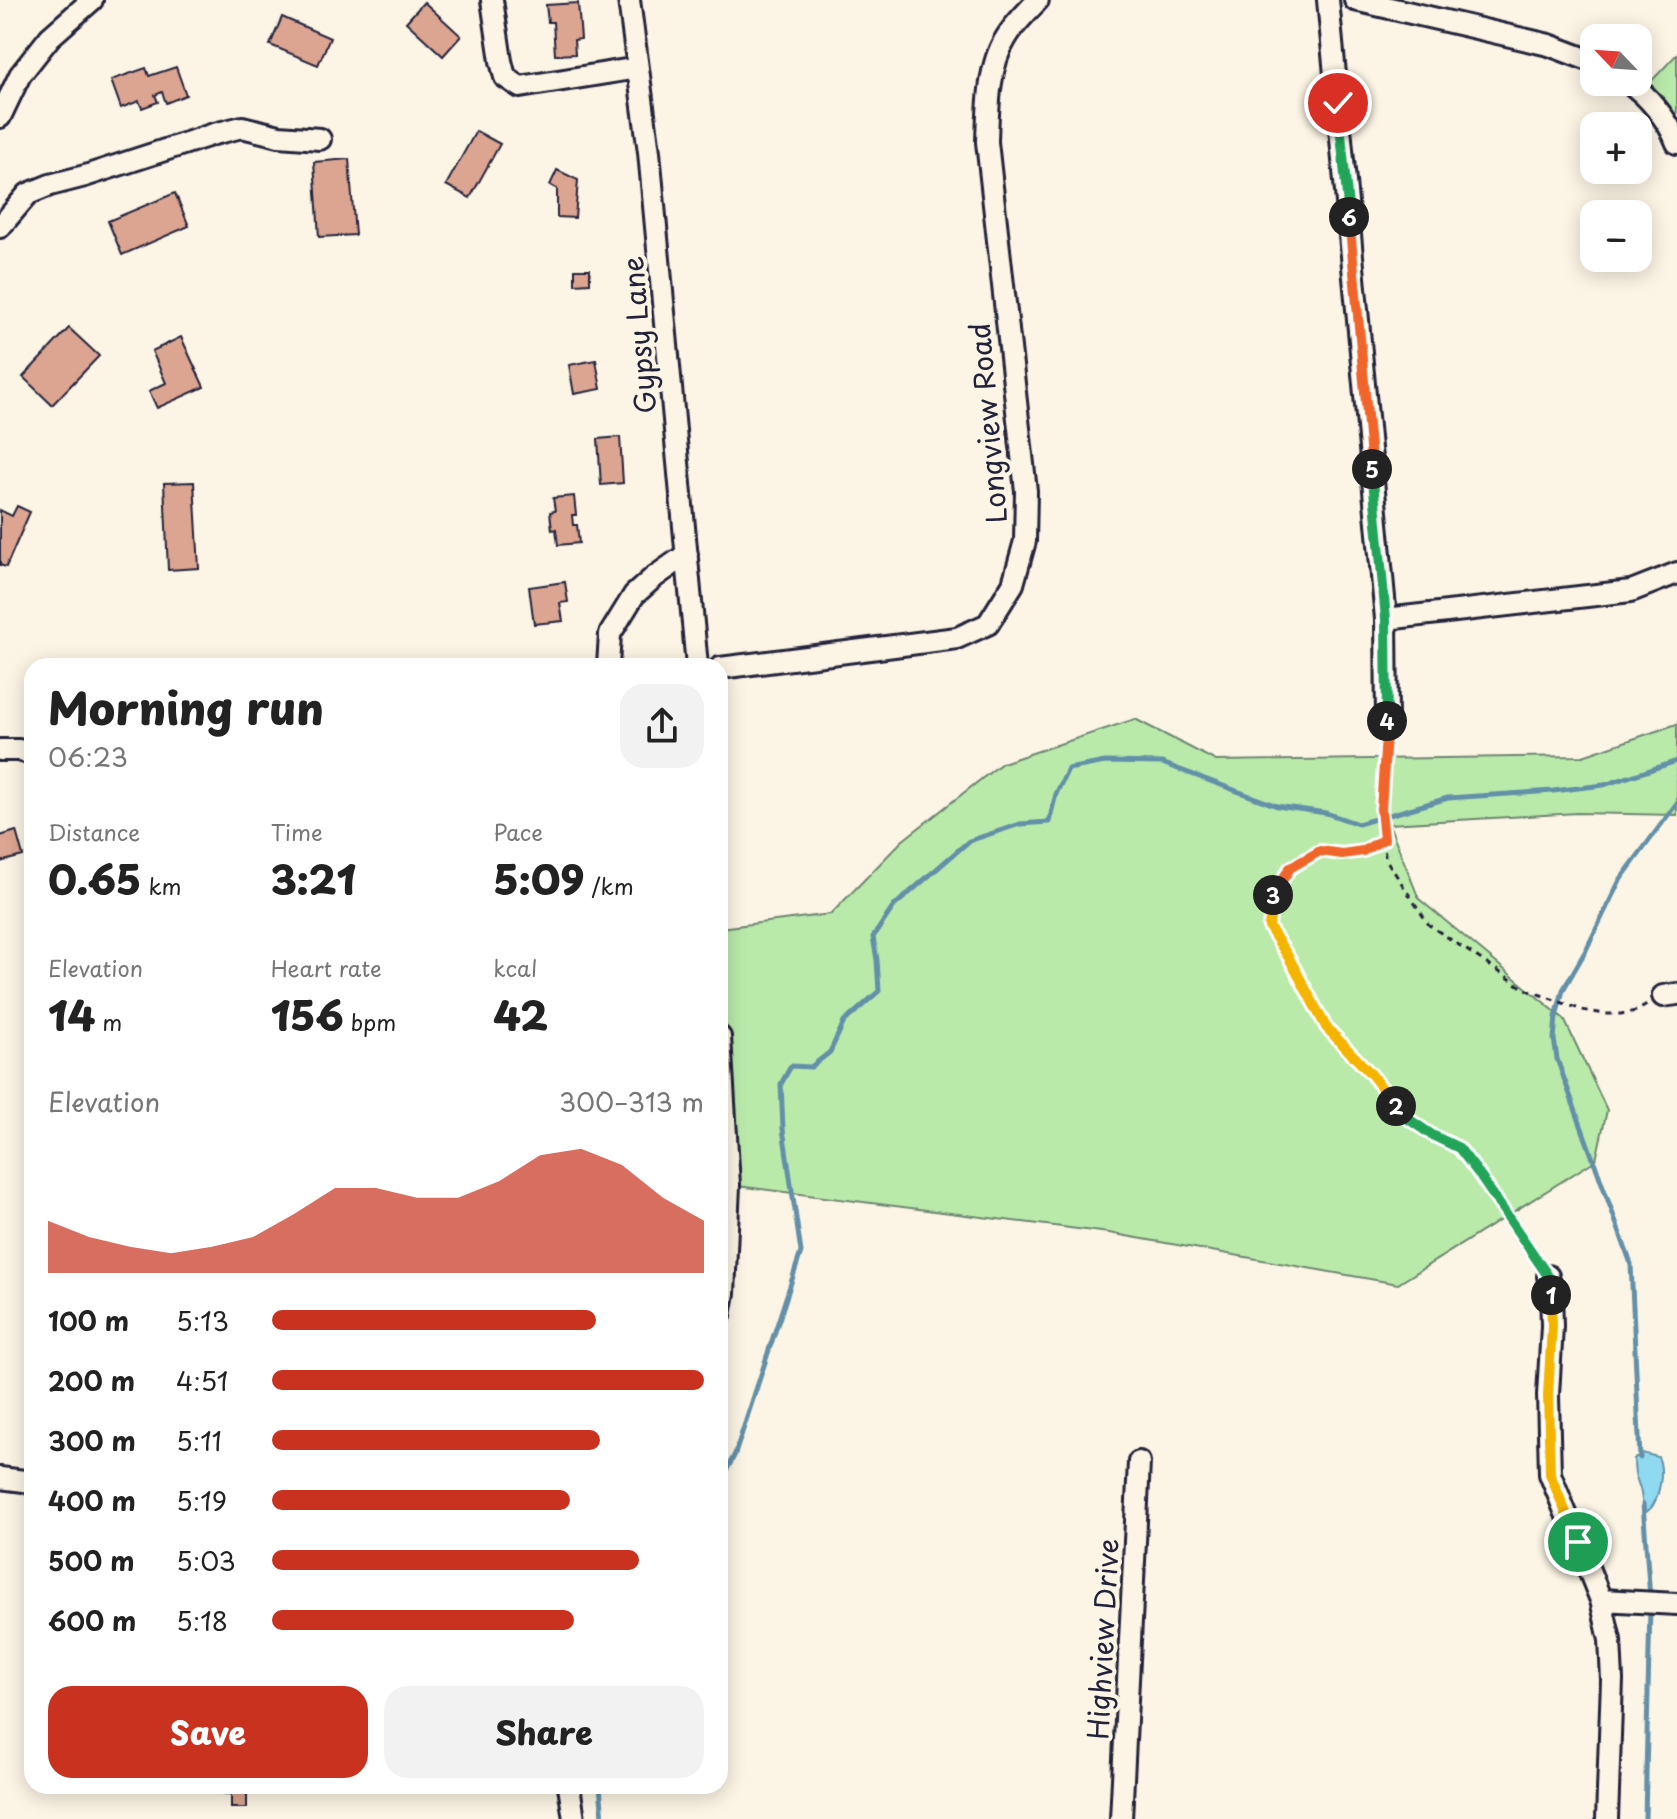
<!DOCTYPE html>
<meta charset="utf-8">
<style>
:root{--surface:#fff;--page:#f2f2f2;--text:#222;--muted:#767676;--accent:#c8321e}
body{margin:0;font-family:"Playpen Sans",sans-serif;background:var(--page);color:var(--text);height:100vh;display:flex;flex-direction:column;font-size:30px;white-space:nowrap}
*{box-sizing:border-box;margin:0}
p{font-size:26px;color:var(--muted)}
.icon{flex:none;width:44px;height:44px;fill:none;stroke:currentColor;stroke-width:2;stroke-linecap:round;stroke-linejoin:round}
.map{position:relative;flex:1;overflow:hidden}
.panel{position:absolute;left:24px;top:658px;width:704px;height:1136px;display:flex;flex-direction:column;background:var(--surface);border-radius:24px;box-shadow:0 4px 20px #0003}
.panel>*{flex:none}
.needle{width:52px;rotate:295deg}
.tools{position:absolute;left:1580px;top:24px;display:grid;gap:16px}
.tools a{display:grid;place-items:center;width:72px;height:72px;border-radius:16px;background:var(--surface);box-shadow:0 4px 20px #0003;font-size:40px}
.pin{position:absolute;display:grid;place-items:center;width:68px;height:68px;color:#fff;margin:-34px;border:4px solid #fff;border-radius:50%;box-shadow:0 2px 8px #0007}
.km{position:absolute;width:40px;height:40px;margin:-20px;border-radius:50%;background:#222;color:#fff;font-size:22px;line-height:40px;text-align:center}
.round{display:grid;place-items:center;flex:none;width:84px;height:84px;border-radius:24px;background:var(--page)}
.overview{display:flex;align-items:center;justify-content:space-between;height:136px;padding:0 24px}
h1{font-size:44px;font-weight:800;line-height:60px}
.figures{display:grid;grid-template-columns:repeat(3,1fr);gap:12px;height:136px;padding:8px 24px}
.figures div{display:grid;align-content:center}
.figures b{font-size:40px;font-weight:800}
.figures small{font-size:22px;font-weight:400}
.figures p{font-size:22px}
.chart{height:224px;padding:16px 24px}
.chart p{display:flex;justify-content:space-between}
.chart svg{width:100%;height:144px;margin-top:8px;fill:var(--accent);opacity:.7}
.cta{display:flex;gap:16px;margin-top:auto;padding:16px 24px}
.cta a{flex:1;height:92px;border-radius:24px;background:var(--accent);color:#fff;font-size:32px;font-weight:800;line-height:92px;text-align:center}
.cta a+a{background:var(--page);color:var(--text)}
ul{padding:0 24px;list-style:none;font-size:26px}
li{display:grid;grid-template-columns:128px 96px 1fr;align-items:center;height:60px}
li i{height:20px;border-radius:10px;background:var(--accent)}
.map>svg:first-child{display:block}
.green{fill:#baeaaa;stroke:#6e8672;stroke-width:2}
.water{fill:#90daf1;stroke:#6490a8;stroke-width:2}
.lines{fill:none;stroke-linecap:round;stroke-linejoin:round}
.stream{stroke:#6490a8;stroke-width:5}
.building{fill:#dba591;stroke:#22223b;stroke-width:2}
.minor-casing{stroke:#22223b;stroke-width:26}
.path{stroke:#22223b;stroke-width:3;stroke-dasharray:6 6;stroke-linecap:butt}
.minor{stroke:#fcf5e5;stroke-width:20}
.split-1-casing{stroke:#fff;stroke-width:16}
.split-2-casing{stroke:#fff;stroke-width:16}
.split-3-casing{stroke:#fff;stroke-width:16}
.split-4-casing{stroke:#fff;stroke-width:16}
.split-5-casing{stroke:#fff;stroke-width:16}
.split-6-casing{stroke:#fff;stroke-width:16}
.split-7-casing{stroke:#fff;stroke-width:16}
.split-1{stroke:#f5b400;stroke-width:10}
.split-2{stroke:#22a559;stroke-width:10}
.split-3{stroke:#f5b400;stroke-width:10}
.split-4{stroke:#f0652b;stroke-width:10}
.split-5{stroke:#22a559;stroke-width:10}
.split-6{stroke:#f0652b;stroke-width:10}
.split-7{stroke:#22a559;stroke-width:10}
.labels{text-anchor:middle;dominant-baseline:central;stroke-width:8;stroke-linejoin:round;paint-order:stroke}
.street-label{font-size:28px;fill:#22223b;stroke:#fcf5e5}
</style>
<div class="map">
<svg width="1677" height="1819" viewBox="0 0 1677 1819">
<rect width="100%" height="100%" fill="#fcf5e5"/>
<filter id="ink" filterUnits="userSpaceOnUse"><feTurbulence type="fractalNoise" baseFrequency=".0125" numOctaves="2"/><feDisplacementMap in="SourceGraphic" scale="16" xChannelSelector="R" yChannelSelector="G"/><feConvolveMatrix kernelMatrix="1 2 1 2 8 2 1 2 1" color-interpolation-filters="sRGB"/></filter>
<g filter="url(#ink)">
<path class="green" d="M1677,54v89l-35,-52z
M1135,719l81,42 367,-5 94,-32v91l-100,-2 -188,11 30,75 145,120 43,91 -11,50 -198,124 -289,-51 -380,-48 -9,-148v-109l111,-14 71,-73 100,-78z"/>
<path class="water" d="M1642,1453l16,4c7,13 1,48 -12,55 -6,-9 -3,-17 -7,-26 -4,-12 -5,-14 -5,-27z"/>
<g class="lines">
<path class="stream" d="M1640,1458l-9,-194 -74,-205 -3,-20 2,-22 7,-27 23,-40 34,-70 57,-77
M720,1483l15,-29 66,-202 -18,-123 -2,-45 10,-18 20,1 19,-15 14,-30 35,-31 -2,-31 -4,-23 21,-31 75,-65 51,-17 29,-2 7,-28 12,-25 37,-7 57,1 115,43 49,7 32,11 90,-26 105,-7 51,-6 73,-24
M1643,1504l7,94
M600,1786l3,33
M1645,1819l5,-211"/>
</g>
<path class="building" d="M424,2l37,34 -18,20 -37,-34z
M578,3l3,36 -7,1 1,14 -20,1 -2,-33h-5l-2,-17z
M282,17l48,21 -12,27 -48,-20z
M176,67l10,28 -20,8 -4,-11 -7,3 3,7 -16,6 -3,-7 -18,7 -10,-28 35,-12 3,8z
M476,131l24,13 -30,54 -24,-13z
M349,159l6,76 -36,2 -5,-75z
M557,170l21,10 -3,38 -18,-1v-28l-7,-4z
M175,193l14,33 -67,29 -14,-34z
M575,269h15v14l-15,1z
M69,328l30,28 -47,49 -29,-28z
M181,337l23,50 -47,21 -8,-17 17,-8 -14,-32z
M596,360l5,29 -27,5 -5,-29z
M620,437l3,46 -22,2 -3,-46z
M194,482l5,86 -31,2 -4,-87z
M574,496l2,19h-4l1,10h4l2,18 -21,2 -2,-16 -4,1 -2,-18 5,-1 -2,-13z
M17,506l13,6 -24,55 -6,-2v-55l12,6z
M565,582l3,20 -8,1 3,18 -29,3 -5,-37z
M16,831l7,25 -23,6v-26z
M224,1786h33v7h-10v15h-16v-14h-7z"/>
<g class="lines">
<defs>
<path id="minor" d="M492,0l9,61 4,16 15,10 118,-19
M629,0l20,152 48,514
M1328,0l58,619 1,102
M1355,0l194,45 45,17
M1628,82c19,12 41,39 49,61
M0,117l20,-42 30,-38 42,-37
M0,227l28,-33 22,-9 35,-9 129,-42 28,-7 37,9 41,3
M1386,619l245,-28 46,-18
M608,666l2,-32 24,-39 19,-17 34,-24
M720,668l237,-30 31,-14 25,-40 12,-43 1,-50 -39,-349c1,-32 1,-76 19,-104 8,-14 21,-26 32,-38
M0,750h19l13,4
M1663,996l14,-2
M720,1037l9,148 -5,108 -4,22
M1548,1276l3,13 1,37 -4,69 2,79 51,126 9,40 2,40 -5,139
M0,1478l32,4
M1601,1600l76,4
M569,1786l5,33
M1121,1819l18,-357"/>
</defs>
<use href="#minor" class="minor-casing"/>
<path class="path" d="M1386,739l-5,70 3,30 -21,12 -21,3 -22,-3 -30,17 -18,30 -3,29 20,31 37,69 45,47 33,42 28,19 27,13 17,22 61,90
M1384,839l1,19 44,67 96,64 57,21 23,4h16l15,-3 13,-7"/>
<use href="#minor" class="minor"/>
</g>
</g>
<g class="lines" filter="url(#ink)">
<defs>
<path id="split-1" d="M1551,1295l1,31 -4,69 2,79 28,68"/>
<path id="split-2" d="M1396,1106l8,10 28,19 27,13 17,22 72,106 3,19"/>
<path id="split-3" d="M1273,895l-1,3 -3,29 20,31 37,69 45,47 25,32"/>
<path id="split-4" d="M1273,895l17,-27 30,-17 22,3 21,-3 21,-12 -3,-30 6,-88"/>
<path id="split-5" d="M1372,469l14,150 1,102"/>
<path id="split-6" d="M1349,217l23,252"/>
<path id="split-7" d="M1338,103l11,114"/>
</defs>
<use href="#split-1" class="split-1-casing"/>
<use href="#split-2" class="split-2-casing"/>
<use href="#split-3" class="split-3-casing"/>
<use href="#split-4" class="split-4-casing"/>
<use href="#split-5" class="split-5-casing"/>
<use href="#split-6" class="split-6-casing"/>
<use href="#split-7" class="split-7-casing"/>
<use href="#split-1" class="split-1"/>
<use href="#split-2" class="split-2"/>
<use href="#split-3" class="split-3"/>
<use href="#split-4" class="split-4"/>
<use href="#split-5" class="split-5"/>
<use href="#split-6" class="split-6"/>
<use href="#split-7" class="split-7"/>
</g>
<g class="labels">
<g class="street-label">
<text transform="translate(638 335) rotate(-95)">Gypsy Lane</text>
<text transform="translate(987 423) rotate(-95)">Longview Road</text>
<text transform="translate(1102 1639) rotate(-87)">Highview Drive</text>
</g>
</g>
</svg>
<div class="tools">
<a><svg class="needle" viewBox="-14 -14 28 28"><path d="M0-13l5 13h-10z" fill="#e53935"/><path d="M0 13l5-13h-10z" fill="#767676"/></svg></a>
<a>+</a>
<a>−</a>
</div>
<div class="pin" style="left:1578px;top:1542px;background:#1e9e55"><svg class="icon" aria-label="arrive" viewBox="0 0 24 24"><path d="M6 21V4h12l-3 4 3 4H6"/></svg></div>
<div class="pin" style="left:1338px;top:103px;background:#d93025"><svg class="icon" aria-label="check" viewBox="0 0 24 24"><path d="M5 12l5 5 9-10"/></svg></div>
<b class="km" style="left:1551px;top:1295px">1</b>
<b class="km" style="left:1396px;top:1106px">2</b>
<b class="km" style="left:1273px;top:895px">3</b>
<b class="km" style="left:1387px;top:721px">4</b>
<b class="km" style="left:1372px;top:469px">5</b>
<b class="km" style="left:1349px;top:217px">6</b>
<section class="panel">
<div class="overview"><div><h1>Morning run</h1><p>06:23</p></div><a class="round"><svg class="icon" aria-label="share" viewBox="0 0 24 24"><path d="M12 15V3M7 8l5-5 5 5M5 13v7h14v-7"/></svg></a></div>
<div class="figures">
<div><p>Distance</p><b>0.65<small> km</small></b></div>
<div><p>Time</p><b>3:21</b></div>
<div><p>Pace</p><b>5:09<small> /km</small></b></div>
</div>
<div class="figures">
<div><p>Elevation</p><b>14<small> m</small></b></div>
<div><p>Heart rate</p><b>156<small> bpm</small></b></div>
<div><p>kcal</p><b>42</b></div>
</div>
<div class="chart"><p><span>Elevation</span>300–313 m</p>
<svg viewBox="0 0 160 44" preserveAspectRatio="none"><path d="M0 44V28L10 33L20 36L30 38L40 36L50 33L60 26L70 18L80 18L90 21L100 21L110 16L120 8L130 6L140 11L150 21L160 28V44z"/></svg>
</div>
<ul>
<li><b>100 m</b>5:13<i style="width:75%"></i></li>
<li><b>200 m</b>4:51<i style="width:100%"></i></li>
<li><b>300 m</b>5:11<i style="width:76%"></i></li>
<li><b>400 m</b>5:19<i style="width:69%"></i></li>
<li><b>500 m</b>5:03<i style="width:85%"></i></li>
<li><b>600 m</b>5:18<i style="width:70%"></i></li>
</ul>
<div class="cta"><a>Save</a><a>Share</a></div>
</section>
</div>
